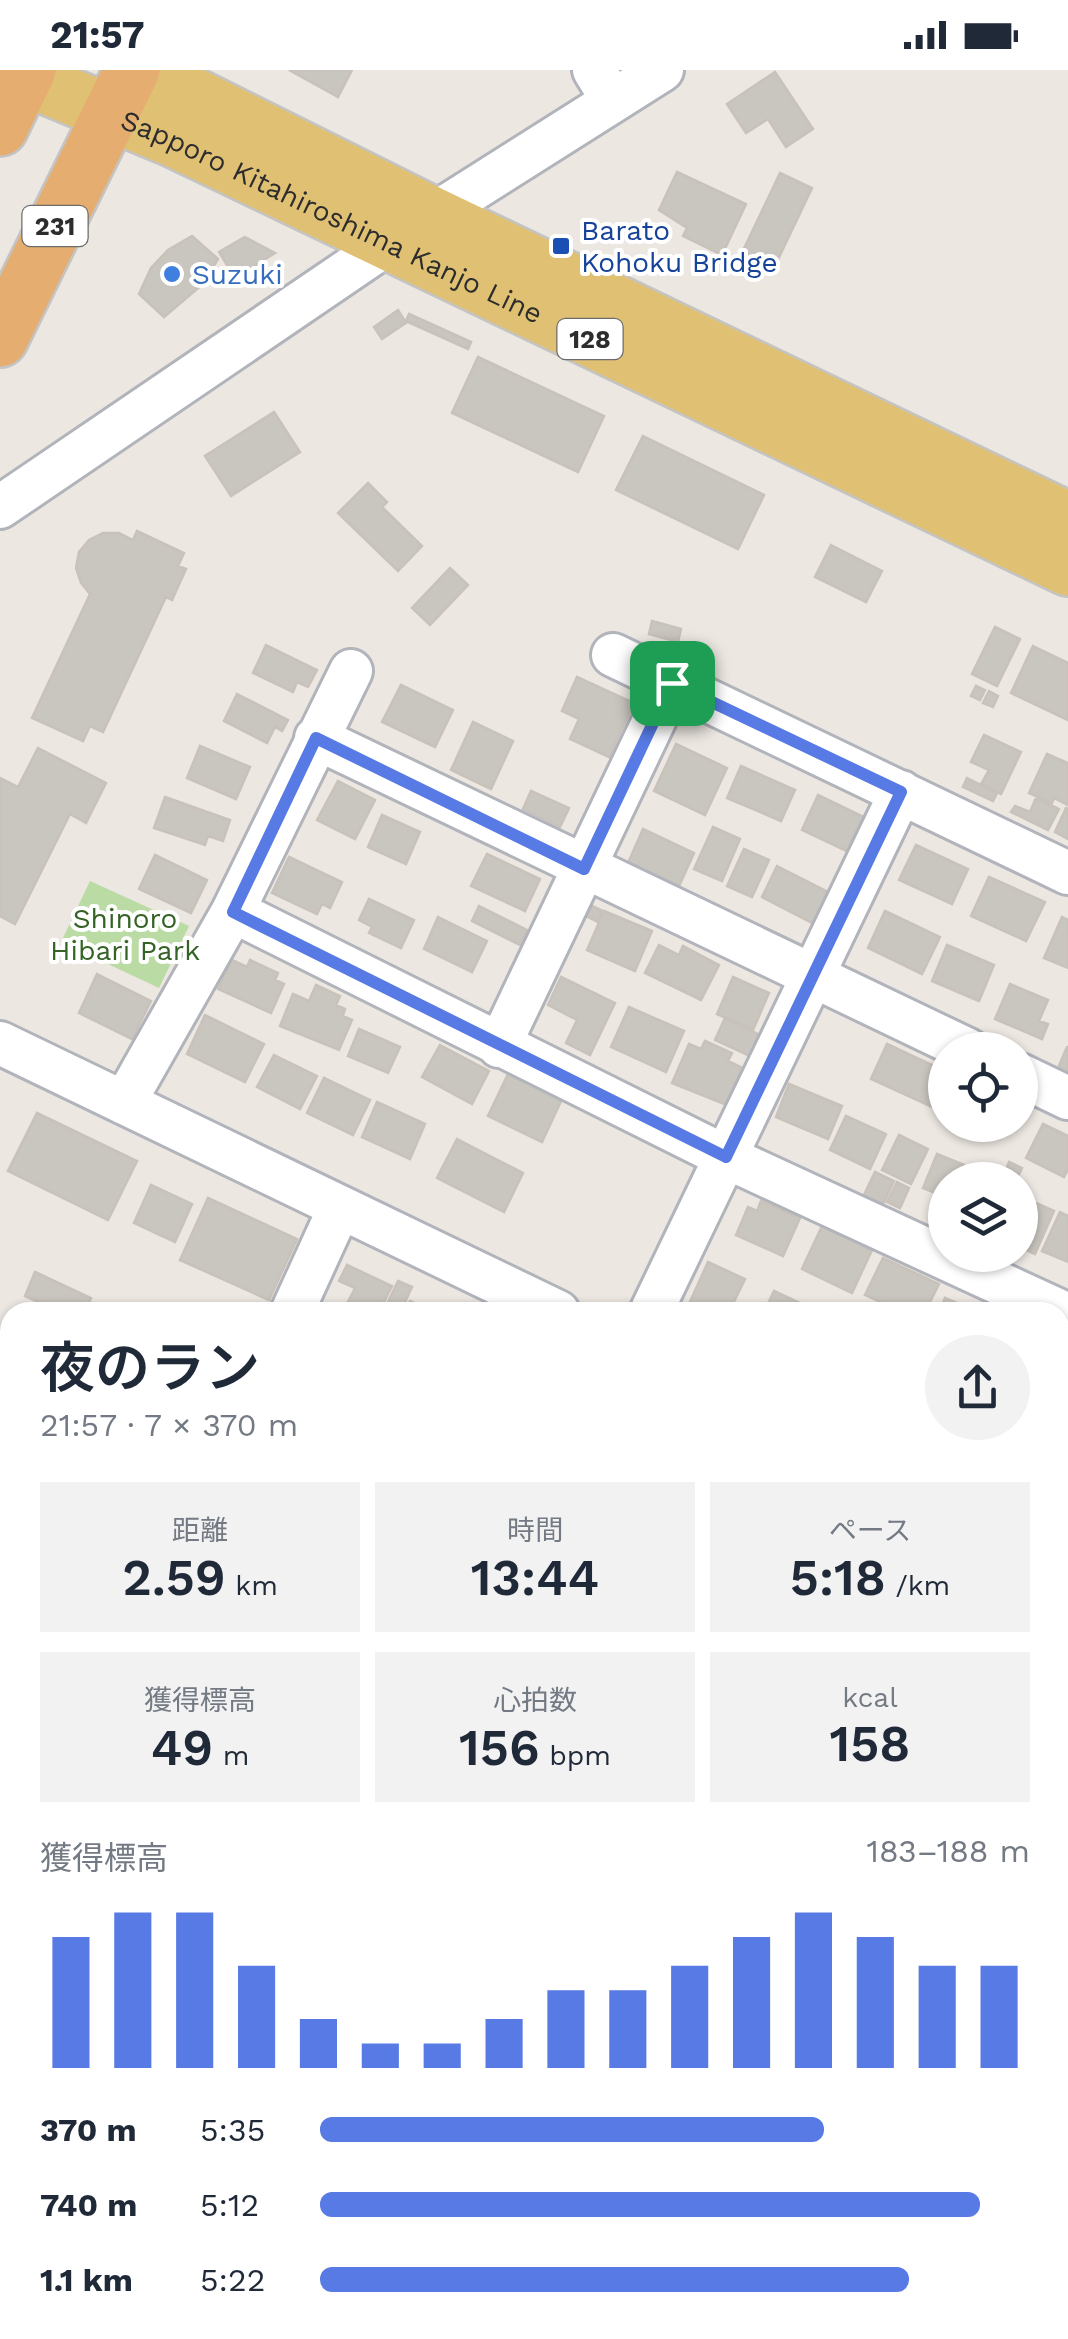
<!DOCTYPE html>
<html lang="ja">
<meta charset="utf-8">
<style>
:root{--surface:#fff;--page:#f2f2f3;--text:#1f2937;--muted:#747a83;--accent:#577ae4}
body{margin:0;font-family:"Work Sans","Noto Sans JP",sans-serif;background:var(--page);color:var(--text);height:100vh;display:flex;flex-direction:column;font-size:38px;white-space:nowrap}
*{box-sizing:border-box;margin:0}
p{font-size:32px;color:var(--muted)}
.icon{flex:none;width:55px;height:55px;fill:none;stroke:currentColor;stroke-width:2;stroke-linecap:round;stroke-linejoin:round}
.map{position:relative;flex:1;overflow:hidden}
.details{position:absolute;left:0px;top:1232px;width:1070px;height:1038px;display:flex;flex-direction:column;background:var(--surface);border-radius:30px 30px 0 0;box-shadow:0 2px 8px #0004}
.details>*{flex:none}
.fabs{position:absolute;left:928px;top:962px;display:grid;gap:20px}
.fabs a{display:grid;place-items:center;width:110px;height:110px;border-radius:50%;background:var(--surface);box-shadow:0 2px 8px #0004;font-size:50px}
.pin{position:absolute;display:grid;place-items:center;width:85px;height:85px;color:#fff;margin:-42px;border-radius:20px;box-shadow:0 5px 15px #0006}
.round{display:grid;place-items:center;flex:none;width:105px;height:105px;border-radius:52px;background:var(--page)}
.overview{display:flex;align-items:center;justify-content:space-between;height:170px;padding:0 40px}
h1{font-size:55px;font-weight:600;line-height:75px}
.metrics{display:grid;grid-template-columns:repeat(3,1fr);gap:15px;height:170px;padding:10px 40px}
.metrics div{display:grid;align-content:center;border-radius:0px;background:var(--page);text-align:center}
.metrics b{font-size:50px;font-weight:600}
.metrics small{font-size:28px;font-weight:400}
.metrics p{font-size:28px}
.chart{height:280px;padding:20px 40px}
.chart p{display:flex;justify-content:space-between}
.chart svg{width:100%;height:180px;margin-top:10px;stroke:var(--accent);stroke-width:6}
ul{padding:0 40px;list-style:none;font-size:32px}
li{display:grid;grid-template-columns:160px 120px 1fr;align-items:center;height:75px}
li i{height:25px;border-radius:12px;background:var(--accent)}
.status{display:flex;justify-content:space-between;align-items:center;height:70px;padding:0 50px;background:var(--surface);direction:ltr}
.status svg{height:28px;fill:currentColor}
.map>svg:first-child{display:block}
.green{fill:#bbdba5}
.building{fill:#c9c5bf;stroke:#c8c2bb;stroke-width:2.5}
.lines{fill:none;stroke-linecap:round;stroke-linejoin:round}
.minor-casing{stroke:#b2b4bb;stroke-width:48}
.primary-casing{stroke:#c4c4c4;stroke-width:60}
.trunk-casing{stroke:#c4c4c4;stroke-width:60}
.minor{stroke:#fff;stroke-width:42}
.primary{stroke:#e0c073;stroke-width:55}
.trunk{stroke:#e5ae70;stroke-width:55}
.route-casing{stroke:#fff;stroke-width:20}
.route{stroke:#577ae4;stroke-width:12}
.transit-dot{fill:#1a4fb4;stroke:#fff;stroke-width:4}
.shop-dot{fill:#3f7fe0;stroke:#fff;stroke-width:4}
.labels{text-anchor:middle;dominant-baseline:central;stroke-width:8;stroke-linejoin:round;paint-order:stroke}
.shield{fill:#fff;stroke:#6c6c6c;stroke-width:2.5}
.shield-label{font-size:25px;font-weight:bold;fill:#2d2d2d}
.street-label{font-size:28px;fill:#2d2d2d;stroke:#fff}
.transit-label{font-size:28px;fill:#164399;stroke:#fff;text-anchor:start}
.shop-label{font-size:28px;fill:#366cbe;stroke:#fff;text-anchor:start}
.park-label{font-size:28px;fill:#356225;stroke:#fff}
</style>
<div class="status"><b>21:57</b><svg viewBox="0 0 49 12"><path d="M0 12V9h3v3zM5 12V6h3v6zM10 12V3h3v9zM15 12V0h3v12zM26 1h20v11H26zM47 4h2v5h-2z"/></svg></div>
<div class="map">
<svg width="1068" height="2269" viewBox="0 0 1068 2269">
<rect width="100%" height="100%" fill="#ece7e1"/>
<path class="green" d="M90,811l99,45 -30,62 -98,-46z"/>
<path class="building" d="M289,0h63l-14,27z
M775,2l38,57 -27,18 -18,-28 -22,14 -19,-29z
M677,102l69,32 -24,51 -39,-19 4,-8 -28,-18z
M780,103l32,15 -40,84 -32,-15z
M192,166l26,23 -15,25 -39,33 -25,-23 12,-26 17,-18z
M245,167l30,16 -40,25 -16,-26z
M398,240l8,13 -24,16 -8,-12z
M409,244l62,28 -3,7 -62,-28z
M478,287l126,59 -26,56 -126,-59z
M274,342l26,40 -69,44 -26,-40z
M643,366l121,59 -26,54 -122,-59z
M368,413l19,19 -5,5 40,39 -24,25 -60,-58z
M137,461l47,22 -6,13 8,3 -14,31 -6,-3 -63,135 -13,-6 -7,15 -51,-23 58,-124 -9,-11 -5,-15 3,-16 10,-12 14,-7h16l14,7z
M831,475l51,26 -16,31 -51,-25z
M450,498l18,17 -38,40 -18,-17z
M652,551l29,8 -3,13 -29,-8z
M995,557l25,12 -23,47 -25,-12z
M266,575l51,25 -9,17 -11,-5 -4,10 -40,-19z
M1033,576l35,17v57l-57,-27z
M577,607l57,26 -25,54 -39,-18 9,-20 -17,-8z
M401,615l52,25 -18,37 -53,-25z
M976,616l9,4 -5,10 -9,-4z
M989,621l9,5 -5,11 -10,-4z
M237,624l51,26 -6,11 -7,-4 -8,16 -43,-22z
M473,652l40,19 -22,48 -40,-19z
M984,665l37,17 -20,42 -20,-10 8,-14 -18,-8z
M676,674l51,24 -22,47 -51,-24z
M200,676l50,21 -14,32 -49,-21z
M38,678l68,35 -20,40 -16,-9 -55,110 -15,-8v-138l18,9z
M1047,684l21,9v42l-14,-7 -2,5 -23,-10z
M741,696l54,24 -14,31 -54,-23z
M967,708l30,15 -4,8 -30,-14z
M338,711l37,19 -20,39 -38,-19z
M531,721l38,17 -9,19 -37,-18z
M818,725l52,25 -17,34 -51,-24z
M165,727l65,23 -7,21 -15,-5 -3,9 -51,-17z
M1036,728l23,11 -11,21 -37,-18 4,-6 15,6z
M1066,738l2,1v30l-13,-7z
M382,745l38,17 -14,32 -38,-17z
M713,757l27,12 -18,42 -28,-12z
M643,759l51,24 -15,33 -51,-23z
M916,775l52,24 -16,35 -53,-24z
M744,779l25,11 -17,37 -25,-11z
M487,784l53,25 -15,32 -54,-25z
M155,785l52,25 -16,33 -52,-24z
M289,787l53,25 -12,26 -8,-4 -5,10 -45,-21z
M777,796l57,29 -16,31 -56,-29z
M989,807l56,25 -19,39 -55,-25z
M369,829l45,21 -13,28 -32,-15 3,-6 -13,-7z
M479,836l48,24 -7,15 -48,-24z
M592,836l11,5 -5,11 -12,-6z
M604,841l48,20 -17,40 -48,-21z
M885,841l55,26 -18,37 -54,-26z
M438,847l49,24 -15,31 -48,-23z
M1062,847l6,3v48l-24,-10z
M659,875l20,10 4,-9 36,19 -18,35 -56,-27z
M947,875l47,20 -15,36 -47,-20z
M232,890l15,7 3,-7 28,13 -3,7 9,4 -13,29 -53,-24z
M97,904l54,27 -19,38 -53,-26z
M561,907l54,26 -25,52 -24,-12 11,-23 -29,-15z
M733,907l36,16 -16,37 -36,-16z
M1010,914l38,16 -9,21 9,3 -6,15 -47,-20z
M316,915l24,11 -4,9 9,4 -2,7 9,4 -13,30 -59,-24 13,-32 16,7z
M629,937l55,24 -18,41 -55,-25z
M205,945l59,29 -19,38 -58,-28z
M725,948l35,17 -10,21 -35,-16z
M359,959l41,18 -12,26 -40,-17z
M705,971l27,12 -4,8 17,8 -16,37 -57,-23 17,-39 12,5z
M887,974l58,27v25l-6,14 -68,-31z
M440,975l49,26 -17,33 -50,-27z
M1067,977h1v25l-10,-4z
M274,985l43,21 -17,33 -43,-22z
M508,1004l54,25 -20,43 -54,-26z
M324,1008l46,22 -17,35 -46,-22z
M789,1014l53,22 -14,33 -52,-22z
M377,1032l48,22 -15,35 -48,-22z
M37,1043l100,48 -29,59 -100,-49z
M846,1046l40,18 -16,35 -40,-19z
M1043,1054l25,12v33l-4,8 -38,-19z
M899,1065l29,14 -17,35 -29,-14z
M457,1069l66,34 -19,39 -67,-34z
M937,1084l37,15 -5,11h-24v17l-22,-9z
M1009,1092l13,6 -5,10 -12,-6z
M875,1102l19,9 -11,23 -19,-9z
M897,1112l12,6 -9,20 -13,-6z
M151,1115l41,19 -17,38 -41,-19z
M1020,1126l34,15 -19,43 -15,-7z
M208,1128l89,41 -28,61 -89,-40z
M761,1131l39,17 -17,38 -47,-21 12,-28 9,4z
M1060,1142l8,4v46l-26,-11z
M822,1156l50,24 -20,43 -50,-24z
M883,1188l56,26 -14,28h-23l-37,-17z
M708,1192l37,17 -16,33h-27l-14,-6z
M347,1195l45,21 -13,26h-36l12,-24 -16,-7z
M35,1202l56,26 -6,14h-24l-36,-16z
M398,1211l14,6 -10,22 -14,-7z
M774,1221l45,21h-55z
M945,1228l33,14h-39z
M410,1231l24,11h-30z
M1060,1282l8,3v27l-6,12z
M1068,1330v36l-8,-4v-16z
M1068,1579v26l-8,-4z
M1067,1624h1v36l-7,-3 5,-10 -6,-3z
M1060,1694l8,4v36l-8,-3z
M0,1710l10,4v20l-10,22z
M10,1769v29l-10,-5z
M0,1810l10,4 -2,47 -8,-4z
M1060,1839l8,4v32l-8,-3z
M1060,1929l8,4v17l-8,17z
M0,1966l10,5 -10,23z
M10,1994v32l-10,-4z
M2,2065l8,4v46l-10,-4z
M1060,2207l8,4v36l-8,-3z
M0,2209l10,5 -3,34 -7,-3z
M10,2255v5h44l-4,9h-47z
M220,2260h55l5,5 -5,4h-61l-2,-2z
M287,2260h9l21,9h-34z
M449,2260h72l-4,9h-73z
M527,2260h25l19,9h-48z
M632,2260h37l-4,9h-13z
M811,2260h49l19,9h-72z"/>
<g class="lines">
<defs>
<path id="minor" d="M594,0l19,31
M0,437l387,-263 275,-174
M613,585l455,218
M316,668l652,312
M233,841l493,246 342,158
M0,973l558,269
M499,976l173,-363
M1020,1005l48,23
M124,1033l109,-192 118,-240
M292,1242l48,-105
M651,1242l250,-520
M0,1425l10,5
M1060,1482l8,4
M0,1548l10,-21
M1060,1549l8,-17
M0,1657l10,5
M0,1929l10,4
M1060,2069l8,-16
M1060,2165l8,3
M0,2185l10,5
M107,2260l10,9
M712,2269l4,-9
M964,2269l4,-9"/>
<g id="primary">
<path d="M142,0l291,145 635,305"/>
<path id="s1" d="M24,7l147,61 897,430"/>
</g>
<path id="trunk" d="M0,58l28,-58
M0,269l132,-269"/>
</defs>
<use href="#minor" class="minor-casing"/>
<use href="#primary" class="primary-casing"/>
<use href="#trunk" class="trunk-casing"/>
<use href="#minor" class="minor"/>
<use href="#primary" class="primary"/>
<use href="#trunk" class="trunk"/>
</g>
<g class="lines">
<defs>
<path id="route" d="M672,613l229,109 -175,365 -493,-245 83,-174 268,131z"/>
</defs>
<use href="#route" class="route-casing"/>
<use href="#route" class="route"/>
</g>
<rect class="transit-dot" x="551" y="166" width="20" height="20" rx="5"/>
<circle class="shop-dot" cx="172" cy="204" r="10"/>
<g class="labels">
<g class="shield">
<rect x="22.5" y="136" width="65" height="40" rx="8"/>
<rect x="557.5" y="249" width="65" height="40" rx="8"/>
</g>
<g class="shield-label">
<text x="55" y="156">231</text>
<text x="590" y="269">128</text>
</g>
<g class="street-label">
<text stroke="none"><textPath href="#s1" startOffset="338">Sapporo Kitahiroshima Kanjo Line</textPath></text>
</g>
<g class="transit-label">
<text x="581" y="160">Barato<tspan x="581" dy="32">Kohoku Bridge</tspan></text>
</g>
<g class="shop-label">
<text x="192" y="204">Suzuki</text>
</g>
<g class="park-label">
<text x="125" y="848">Shinoro<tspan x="125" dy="32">Hibari Park</tspan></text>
</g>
</g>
</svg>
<div class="fabs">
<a><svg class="icon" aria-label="locate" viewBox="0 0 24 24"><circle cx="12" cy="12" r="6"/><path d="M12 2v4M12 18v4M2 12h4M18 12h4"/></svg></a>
<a><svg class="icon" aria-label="layers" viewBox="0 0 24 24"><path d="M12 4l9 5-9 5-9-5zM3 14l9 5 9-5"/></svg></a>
</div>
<div class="pin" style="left:672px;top:613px;background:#1e9e55"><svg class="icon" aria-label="arrive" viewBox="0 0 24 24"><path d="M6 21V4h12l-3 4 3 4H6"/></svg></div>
<section class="details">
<div class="overview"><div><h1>夜のラン</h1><p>21:57 · 7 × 370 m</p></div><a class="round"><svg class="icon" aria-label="share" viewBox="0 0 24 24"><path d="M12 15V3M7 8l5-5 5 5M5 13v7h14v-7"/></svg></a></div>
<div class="metrics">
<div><p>距離</p><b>2.59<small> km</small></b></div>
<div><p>時間</p><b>13:44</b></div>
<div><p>ペース</p><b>5:18<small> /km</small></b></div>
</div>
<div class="metrics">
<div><p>獲得標高</p><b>49<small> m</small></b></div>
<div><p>心拍数</p><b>156<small> bpm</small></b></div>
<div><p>kcal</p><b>158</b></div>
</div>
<div class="chart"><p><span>獲得標高</span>183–188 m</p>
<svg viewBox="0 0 160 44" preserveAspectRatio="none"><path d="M5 44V12M15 44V6M25 44V6M35 44V19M45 44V32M55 44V38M65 44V38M75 44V32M85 44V25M95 44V25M105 44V19M115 44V12M125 44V6M135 44V12M145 44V19M155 44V19"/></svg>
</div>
<ul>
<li><b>370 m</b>5:35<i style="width:71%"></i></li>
<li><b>740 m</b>5:12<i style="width:93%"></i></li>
<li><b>1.1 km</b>5:22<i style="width:83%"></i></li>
</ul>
</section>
</div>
